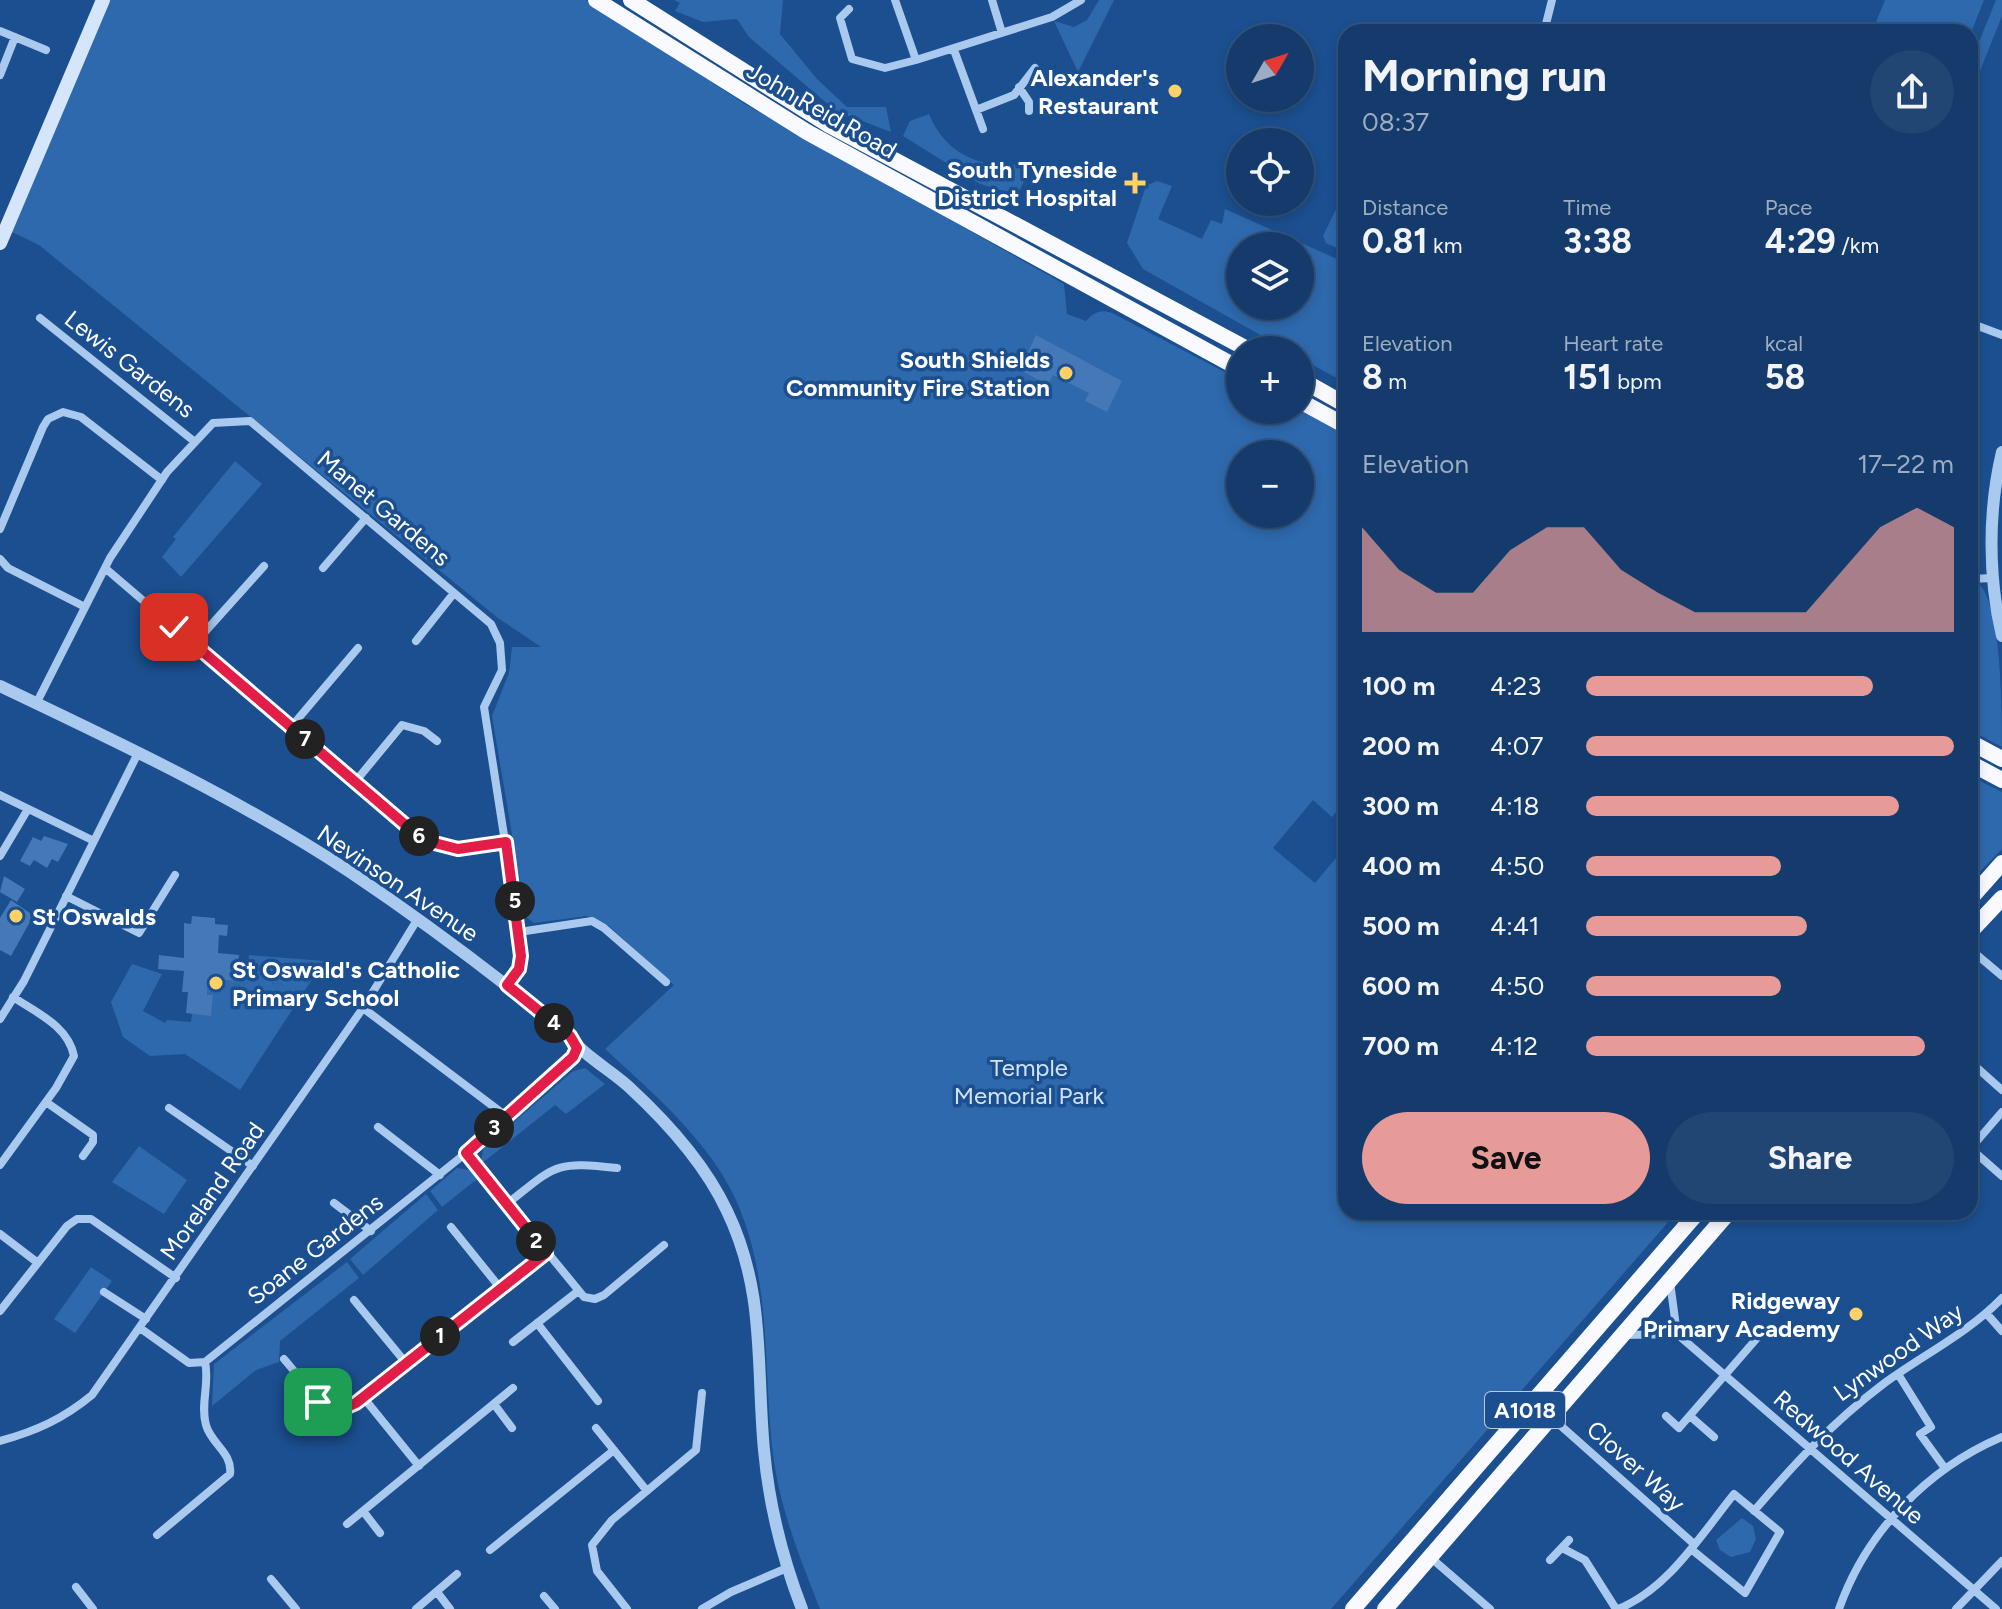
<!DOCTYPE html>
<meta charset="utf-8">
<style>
:root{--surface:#143b6b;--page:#214673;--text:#f1f3f6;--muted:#9dadc1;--line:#33557e;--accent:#e69b98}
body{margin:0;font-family:Figtree,sans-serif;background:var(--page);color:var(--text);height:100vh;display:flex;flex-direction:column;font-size:30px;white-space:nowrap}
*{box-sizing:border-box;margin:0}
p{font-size:26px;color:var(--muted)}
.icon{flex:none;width:44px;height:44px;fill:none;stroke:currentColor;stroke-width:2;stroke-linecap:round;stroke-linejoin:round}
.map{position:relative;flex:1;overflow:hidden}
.details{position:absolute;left:1338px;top:24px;width:640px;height:1196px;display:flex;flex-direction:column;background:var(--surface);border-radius:24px;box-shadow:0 4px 12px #0003,0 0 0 2px var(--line)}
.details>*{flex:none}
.needle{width:52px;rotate:51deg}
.tools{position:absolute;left:1226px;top:24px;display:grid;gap:16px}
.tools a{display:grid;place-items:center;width:88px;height:88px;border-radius:50%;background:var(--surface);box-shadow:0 4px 12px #0003,0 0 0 2px var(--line);font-size:40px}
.pin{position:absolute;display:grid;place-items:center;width:68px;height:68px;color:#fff;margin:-34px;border-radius:16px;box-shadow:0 4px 12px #0006}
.km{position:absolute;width:40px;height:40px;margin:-20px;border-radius:50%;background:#222;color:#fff;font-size:22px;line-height:40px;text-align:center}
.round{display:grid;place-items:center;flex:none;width:84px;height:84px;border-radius:42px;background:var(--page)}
.summary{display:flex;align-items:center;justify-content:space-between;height:136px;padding:0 24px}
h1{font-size:44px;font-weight:700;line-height:60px}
.stats{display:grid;grid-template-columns:repeat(3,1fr);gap:12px;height:136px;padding:8px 24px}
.stats div{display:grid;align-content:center}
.stats b{font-size:34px;font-weight:700}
.stats small{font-size:22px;font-weight:400}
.stats p{font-size:22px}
.chart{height:224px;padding:16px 24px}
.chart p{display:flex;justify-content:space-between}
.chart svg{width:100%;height:144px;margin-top:8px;fill:var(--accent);opacity:.7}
.action{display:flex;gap:16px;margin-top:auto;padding:16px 24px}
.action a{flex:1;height:92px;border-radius:48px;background:var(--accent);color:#111;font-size:32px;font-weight:700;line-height:92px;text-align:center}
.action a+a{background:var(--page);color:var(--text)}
ul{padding:0 24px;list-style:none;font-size:26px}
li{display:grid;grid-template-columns:128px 96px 1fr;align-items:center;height:60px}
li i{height:20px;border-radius:10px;background:var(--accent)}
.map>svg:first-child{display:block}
.green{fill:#2e69ad;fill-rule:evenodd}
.building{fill:#4478b7}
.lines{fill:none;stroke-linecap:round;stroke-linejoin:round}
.minor{stroke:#a9c9ee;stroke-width:8}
.tertiary{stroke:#a9c9ee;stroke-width:12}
.secondary{stroke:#d6e6fa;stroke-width:14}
.trunk{stroke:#f8faff;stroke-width:16}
.route-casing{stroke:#fff;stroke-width:16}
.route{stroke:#e11d48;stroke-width:10}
.poi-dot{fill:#ffd166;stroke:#1b4f8f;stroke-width:3}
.labels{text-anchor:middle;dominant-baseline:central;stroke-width:7;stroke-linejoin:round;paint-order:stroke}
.shield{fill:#1b4f8f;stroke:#bbcadd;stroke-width:2}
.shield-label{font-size:22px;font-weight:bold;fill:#fff}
.poi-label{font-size:24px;font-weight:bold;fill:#fff;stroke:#1b4f8f;text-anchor:end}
.street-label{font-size:24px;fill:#fff;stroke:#1b4f8f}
.park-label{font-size:24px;fill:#cfe3fa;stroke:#1b4f8f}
</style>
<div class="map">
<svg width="2002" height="1609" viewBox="0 0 2002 1609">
<rect width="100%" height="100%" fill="#1b4f8f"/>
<path class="green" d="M108,0h478l159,104 319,180 3,30 19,7c8,-9 15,-12 26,-8l128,67v30h60l46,22v368l-14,17 -19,-17 -40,48 42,35 26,-31 5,4v356h331l-346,397h-511c-21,-53 -42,-105 -48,-163 -8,-75 -2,-151 -27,-223 -23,-72 -87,-125 -140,-174l69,-64 -65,-59 -22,-10 -53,7 -8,-6 -34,-201 17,-43 3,-26h29l-43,-29 -459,-373 -27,-13zM1240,454h60v60h-60z
M674,0h109l-3,34 37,45 30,28h39l5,25 -55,-21 -87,-74 -12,-18 -34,3 -28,-11 5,-8z
M1099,0h15l-36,72 -24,-51 20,6 13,-7z
M1885,0h99l-14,35v-3h-98z
M1996,0h6v16l-32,80v-32z
M929,114c16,39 50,55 91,50l8,10 -11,21 -37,-11 -77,-48 7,-15z
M1157,181l15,5 -14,33 44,20 9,-19 11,4 3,-15 121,54v120l-46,-25v-8h-13l-144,-81 -16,-26 19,-57zM1240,246h60v60h-60z
M1339,203l7,3v46l-20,-9 -3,-7z
M235,461l27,23 -81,93 -19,-20 14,-18 -3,-2z
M1970,583l9,1c23,22 23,129 23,163l-32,-17z
M1970,776l32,16v57l-32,33z
M249,955l75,6 -84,129 -55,-36 -35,2 -27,-19 -12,-35 21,-38 30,10 -19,37 22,12 2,-3 24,2 1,-8 20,-19h-5l2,-16 27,2 2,-13 10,1z
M585,1068l20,16 -39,30 -11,-9 -74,59 2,-15 90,-78z
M139,1146l48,34 -23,34 -52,-32z
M457,1168l13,2 7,9 -35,28 -12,-16z
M426,1194l12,16 -75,65 -13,-16z
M347,1262l12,16 -79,63 -1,21 -23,8 -44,36 2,-42z
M91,1267l21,14 -37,52 -21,-14z
M1742,1518l11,8 3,13 -6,13 -19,5 -11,-7 -4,-10z"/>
<path class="building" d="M1036,335l86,46 -15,31 -22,-11 4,-8 -36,-18 -5,10 -28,-15z
M44,836l24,8 -10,18 -6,-3 -5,9 -13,-8 -4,6 -10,-5 13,-24 8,4z
M4,876l21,13 -8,13 -17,-10z
M11,900l19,13 1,7 -20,36 -11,-6v-32z
M192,916l23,2v6l13,1 -1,11 -8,-1 -1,18 21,2 -3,26 -27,-2 -2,16h6l-2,21 -25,-3 2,-21h-6l2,-21 -26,-2 1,-14 25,3v-35l7,1z"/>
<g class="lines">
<path class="minor" d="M992,0l10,33
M849,9l-9,9 12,41 33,9 31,-8 -21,-60
M1547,26l15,6
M0,31l46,19
M1544,32l8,-32
M954,50l29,79
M916,60l136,-43 29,-17
M0,75l15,-38
M1019,87l10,15v9
M976,110l38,-15 21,-27
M40,318l155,124
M1970,323l32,12
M0,529l43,-102 5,-8 15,-7 18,5 81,63
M0,559l8,9 77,39
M105,568l318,272 35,9 48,-7
M323,568l43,-50
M1970,579l23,-1
M416,641l38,-48
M194,644l70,-78
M36,704l74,-146 57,-86 46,-49 37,-2 241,203 9,19 2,27 -18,37 35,225v37l-12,16
M291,727l67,-79
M355,782l47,-57 22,6 13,10
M0,795l94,46
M0,856l28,-47
M66,896l73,37 36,-58
M519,932l73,-11 12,7 62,54
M1970,949l32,27
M363,1008l143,108
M0,1019l24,-38 113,-226
M1975,1066l27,24
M46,1102l47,33v7l-10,14
M169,1108l84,58
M378,1127l62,48
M1970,1148l32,28
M1970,1149l32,-37
M466,1153l118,144 11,2 9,-4 60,-50
M0,1165l56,-77 18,-32c-6,-30 -37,-43 -61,-59
M334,1203l37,28
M507,1204c49,-39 47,-43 110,-36
M451,1227l50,62
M0,1234l38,29
M1670,1282l7,52 319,275
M104,1292l42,27
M354,1300l52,63
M0,1311l67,-85 10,-7h14l85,59
M1987,1314l15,17
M537,1323l61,78
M140,1328l49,35 16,-1 261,-209 107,-96 4,-9
M1624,1335l53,-1
M513,1342l64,-50
M284,1359l42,50 10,3 9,-3 201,-156
M1898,1374l33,53 -11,7 24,33
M363,1397l56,69
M494,1404l18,24
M1666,1416l13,12 79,-91
M1690,1416l24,21
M1552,1418l142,126
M596,1428l51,63
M0,1441c36,-10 63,-22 92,-46l271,-387 54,-88
M363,1511l17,22
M1754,1511c40,-47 79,-89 128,-126 39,-29 85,-51 120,-87
M347,1524l166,-136
M157,1535l73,-61c3,-21 -19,-30 -24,-49 -6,-21 4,-42 -1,-63
M1562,1548l23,12 31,49
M490,1550l124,-100
M1430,1557l60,52
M1550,1560l19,-20
M271,1579l25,30
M76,1587l17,22
M437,1592l13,17
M544,1596l11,13
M416,1609l41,-35
M627,1609l-30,-38 -5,-26 20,-25 84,-70 6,-57
M702,1609l29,-17 56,-24
M1618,1609c50,-20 83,-74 116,-115l46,38 -35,61 -54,-44
M1839,1609c27,-77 88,-140 163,-172
M1956,1609l46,-48"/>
<path class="tertiary" d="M2002,452c-14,59 -14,124 0,184
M0,686c118,56 241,114 350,186 76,51 149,106 220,164 11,18 42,35 59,51 38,35 76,77 98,124 39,81 29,154 37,239 5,55 18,107 38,159"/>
<path class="secondary" d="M0,243l103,-243"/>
<path class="trunk" d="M596,0l211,132 433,237
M631,0l198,125 420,225
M1300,379l46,26
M1300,401l46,25
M1970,742l32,17
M1970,763l32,17
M1970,899l32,-36
M1970,932l32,-34
M1353,1609l345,-397
M1385,1609l344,-397"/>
</g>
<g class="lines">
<defs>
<path id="route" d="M174,627l249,213 35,9 48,-7 15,114 -2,13 -12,16 63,51 7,12 -4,9 -107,96 80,100 -190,150 -20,9 -18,-10"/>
</defs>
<use href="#route" class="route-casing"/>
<use href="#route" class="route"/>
</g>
<g class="poi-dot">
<circle cx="1175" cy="91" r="8"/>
<path d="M1131 171h8v8h8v8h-8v8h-8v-8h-8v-8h8z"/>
<circle cx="1066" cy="373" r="8"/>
<circle cx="16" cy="916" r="8"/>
<circle cx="216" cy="983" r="8"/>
<circle cx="1856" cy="1314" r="8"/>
</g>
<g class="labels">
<rect class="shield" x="1485" y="1392" width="80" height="36" rx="6"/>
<g class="shield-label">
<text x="1525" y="1410">A1018</text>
</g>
<g class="poi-label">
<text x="1159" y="77">Alexander's<tspan x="1159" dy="28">Restaurant</tspan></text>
<text x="1117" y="169">South Tyneside<tspan x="1117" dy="28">District Hospital</tspan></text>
<text x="1050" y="359">South Shields<tspan x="1050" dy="28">Community Fire Station</tspan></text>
<text x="32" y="916" text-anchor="start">St Oswalds</text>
<text x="232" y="969" text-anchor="start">St Oswald's Catholic<tspan x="232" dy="28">Primary School</tspan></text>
<text x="1840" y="1300">Ridgeway<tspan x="1840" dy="28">Primary Academy</tspan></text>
</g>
<g class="street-label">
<text transform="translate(822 110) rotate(30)">John Reid Road</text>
<text transform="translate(130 364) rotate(38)">Lewis Gardens</text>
<text transform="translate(384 508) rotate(40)">Manet Gardens</text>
<text transform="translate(398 883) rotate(34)">Nevinson Avenue</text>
<text transform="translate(212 1191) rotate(-55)">Moreland Road</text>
<text transform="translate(315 1249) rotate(-38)">Soane Gardens</text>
<text transform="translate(1898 1352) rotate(-35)">Lynwood Way</text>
<text transform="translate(1849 1457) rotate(41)">Redwood Avenue</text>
<text transform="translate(1636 1466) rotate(42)">Clover Way</text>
</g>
<g class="park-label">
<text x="1029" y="1067">Temple<tspan x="1029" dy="28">Memorial Park</tspan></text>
</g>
</g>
</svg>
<div class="tools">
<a><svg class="needle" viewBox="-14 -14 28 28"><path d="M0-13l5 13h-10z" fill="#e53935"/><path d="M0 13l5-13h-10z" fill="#9dadc1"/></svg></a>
<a><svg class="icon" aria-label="locate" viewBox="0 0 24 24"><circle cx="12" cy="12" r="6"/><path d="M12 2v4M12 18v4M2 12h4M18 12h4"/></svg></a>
<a><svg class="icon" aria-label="layers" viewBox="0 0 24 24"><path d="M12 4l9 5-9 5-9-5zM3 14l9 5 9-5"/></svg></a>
<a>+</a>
<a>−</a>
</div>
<div class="pin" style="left:318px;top:1402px;background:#1e9e55"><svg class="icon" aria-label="arrive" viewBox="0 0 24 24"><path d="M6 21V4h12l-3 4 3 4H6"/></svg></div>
<div class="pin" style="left:174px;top:627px;background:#d93025"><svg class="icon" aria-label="check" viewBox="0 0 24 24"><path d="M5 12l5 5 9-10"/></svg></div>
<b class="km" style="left:440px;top:1336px">1</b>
<b class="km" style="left:536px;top:1241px">2</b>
<b class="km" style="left:494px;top:1128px">3</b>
<b class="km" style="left:554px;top:1023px">4</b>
<b class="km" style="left:515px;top:901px">5</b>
<b class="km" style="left:419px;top:836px">6</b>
<b class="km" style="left:305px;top:739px">7</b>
<section class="details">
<div class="summary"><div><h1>Morning run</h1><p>08:37</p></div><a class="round"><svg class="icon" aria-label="share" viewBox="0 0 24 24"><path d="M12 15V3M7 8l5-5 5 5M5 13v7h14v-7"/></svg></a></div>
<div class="stats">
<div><p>Distance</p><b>0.81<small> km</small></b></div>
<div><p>Time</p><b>3:38</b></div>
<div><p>Pace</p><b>4:29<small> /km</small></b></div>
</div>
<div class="stats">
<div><p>Elevation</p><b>8<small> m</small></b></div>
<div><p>Heart rate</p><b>151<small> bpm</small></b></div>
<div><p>kcal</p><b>58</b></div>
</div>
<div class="chart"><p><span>Elevation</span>17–22 m</p>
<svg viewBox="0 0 160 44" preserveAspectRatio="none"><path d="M0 44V12L10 25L20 32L30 32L40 19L50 12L60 12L70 25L80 32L90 38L100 38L110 38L120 38L130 25L140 12L150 6L160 12V44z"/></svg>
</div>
<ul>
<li><b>100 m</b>4:23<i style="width:78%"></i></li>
<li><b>200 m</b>4:07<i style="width:100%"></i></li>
<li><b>300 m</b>4:18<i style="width:85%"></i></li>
<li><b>400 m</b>4:50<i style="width:53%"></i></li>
<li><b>500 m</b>4:41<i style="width:60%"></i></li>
<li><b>600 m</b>4:50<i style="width:53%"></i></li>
<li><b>700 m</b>4:12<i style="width:92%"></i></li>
</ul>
<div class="action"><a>Save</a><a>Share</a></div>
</section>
</div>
